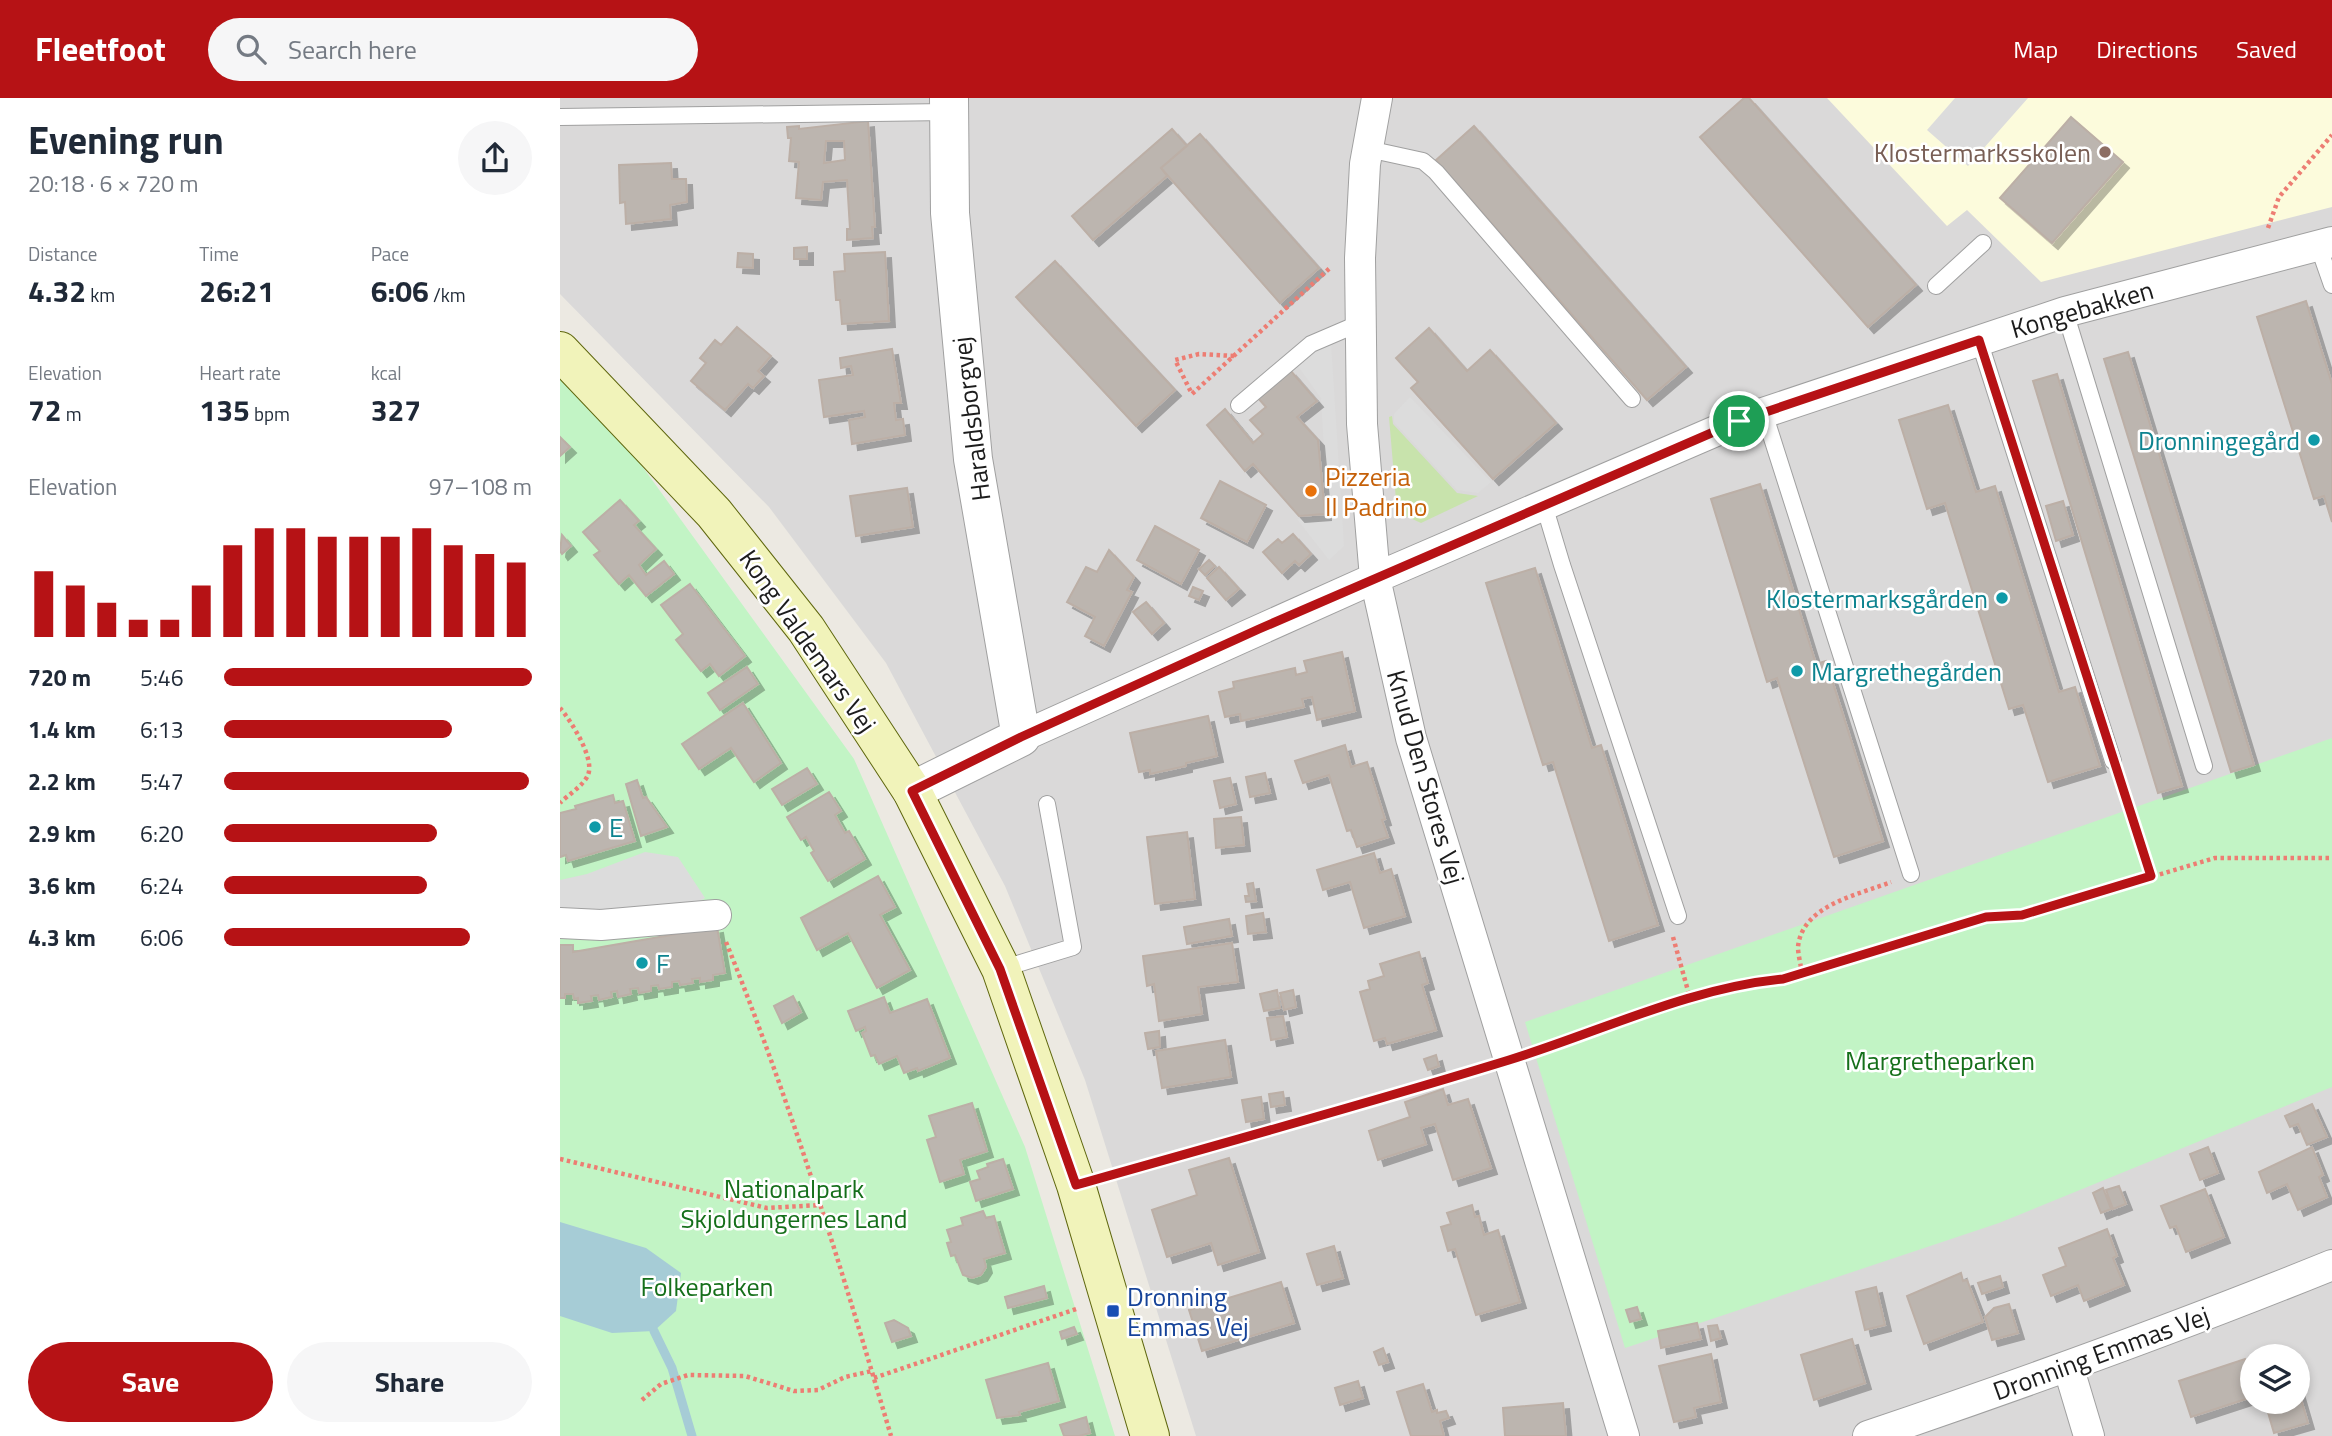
<!DOCTYPE html>
<meta charset="utf-8">
<style>
:root{--surface:#fff;--page:#f6f6f7;--text:#1f2937;--muted:#747a83;--accent:#b61215}
body{margin:0;font-family:"Titillium Web",sans-serif;background:var(--page);color:var(--text);height:100vh;display:flex;flex-direction:column;font-size:26px;white-space:nowrap}
*{box-sizing:border-box;margin:0}
p{font-size:23px;color:var(--muted)}
.icon{flex:none;width:38px;height:38px;fill:none;stroke:currentColor;stroke-width:2;stroke-linecap:round;stroke-linejoin:round}
.map{position:relative;flex:1;overflow:hidden}
.details{display:flex;flex-direction:column;background:var(--surface);width:560px}
.details>*{flex:none}
.tools{position:absolute;left:1680px;top:1246px;display:grid;gap:14px}
.tools a{display:grid;place-items:center;width:70px;height:70px;border-radius:50%;background:var(--surface);box-shadow:0 4px 10px #0003;font-size:35px}
.pin{position:absolute;display:grid;place-items:center;width:60px;height:60px;color:#fff;margin:-30px;border:4px solid #fff;border-radius:50%;box-shadow:0 2px 7px #0007}
.round{display:grid;place-items:center;flex:none;width:74px;height:74px;border-radius:37px;background:var(--page)}
.summary{display:flex;align-items:center;justify-content:space-between;height:119px;padding:0 28px}
h1{font-size:38px;font-weight:700;line-height:52px}
.figures{display:grid;grid-template-columns:repeat(3,1fr);gap:10px;height:119px;padding:7px 28px}
.figures div{display:grid;align-content:center}
.figures b{font-size:30px;font-weight:700}
.figures small{font-size:19px;font-weight:400}
.figures p{font-size:19px}
.chart{height:196px;padding:14px 28px}
.chart p{display:flex;justify-content:space-between}
.chart svg{width:100%;height:126px;margin-top:7px;stroke:var(--accent);stroke-width:6}
.action{display:flex;gap:14px;margin-top:auto;padding:14px 28px}
.action a{flex:1;height:80px;border-radius:42px;background:var(--accent);color:#fff;font-size:28px;font-weight:700;line-height:80px;text-align:center}
.action a+a{background:var(--page);color:var(--text)}
ul{padding:0 28px;list-style:none;font-size:23px}
li{display:grid;grid-template-columns:112px 84px 1fr;align-items:center;height:52px}
li i{height:18px;border-radius:9px;background:var(--accent)}
header{display:flex;align-items:center;gap:42px;box-sizing:border-box;height:98px;padding:0 35px;background:var(--accent);color:#fff}
header strong{font-size:33px}
nav{display:flex;gap:38px;margin-inline-start:auto;font-size:24px}
.search{width:490px;height:63px;background:var(--page);display:flex;align-items:center;gap:18px;box-sizing:border-box;padding:0 24px;border-radius:38px;color:var(--muted);font-size:26px}
main{display:flex;flex:1;min-height:0}
.map>svg:first-child{display:block}
.residential{fill:#dad9d9;fill-rule:evenodd}
.education{fill:#fcfbdc}
.grass{fill:#c8e3ac}
.park{fill:#c2f4c5}
.parking{fill:#dcdcdc}
.water{fill:#a6ccd6}
.lines{fill:none;stroke-linecap:round;stroke-linejoin:round}
.stream{stroke:#a6ccd6;stroke-width:9}
.building{fill:#bcb5af;stroke:#bcafa6;stroke-width:2;fill-rule:evenodd;filter:url(#shadow)}
.service-casing{stroke:#a0a0a0;stroke-width:18}
.minor-casing{stroke:#a0a0a0;stroke-width:32}
.tertiary-casing{stroke:#a0a0a0;stroke-width:40}
.secondary-casing{stroke:#5f670e;stroke-width:40}
.path{stroke:#ed7d73;stroke-width:4.5;stroke-dasharray:3.5 3.5;stroke-linecap:butt}
.service{stroke:#fff;stroke-width:16}
.minor{stroke:#fff;stroke-width:30}
.tertiary{stroke:#fff;stroke-width:38}
.secondary{stroke:#f1f3ba;stroke-width:38}
.route-casing{stroke:#fff;stroke-width:14}
.route{stroke:#b61215;stroke-width:9}
.education-dot{fill:#8d6e63;stroke:#fff;stroke-width:2.5}
.culture-dot{fill:#0f9aa8;stroke:#fff;stroke-width:2.5}
.food-dot{fill:#e8710a;stroke:#fff;stroke-width:2.5}
.transit-dot{fill:#1a4fb4;stroke:#fff;stroke-width:2.5}
.labels{text-anchor:middle;dominant-baseline:central;stroke-width:5;stroke-linejoin:round;paint-order:stroke}
.education-label{font-size:26px;fill:#785e54;stroke:#fff;text-anchor:end}
.street-label{font-size:26px;fill:#1c1c1c;stroke:#fff}
.culture-label{font-size:26px;fill:#0d838f;stroke:#fff;text-anchor:start}
.food-label{font-size:26px;fill:#c56008;stroke:#fff;text-anchor:start}
.park-label{font-size:26px;fill:#156f1a;stroke:#fff}
.transit-label{font-size:26px;fill:#164399;stroke:#fff;text-anchor:start}
</style>
<header>
<strong>Fleetfoot</strong>
<div class="search"><svg class="icon" aria-label="search" viewBox="0 0 24 24"><circle cx="10" cy="10" r="6"/><path d="M15 15l6 6"/></svg>Search here</div>
<nav><a>Map</a><a>Directions</a><a>Saved</a></nav>
</header>
<main>
<section class="details">
<div class="summary"><div><h1>Evening run</h1><p>20:18 · 6 × 720 m</p></div><a class="round"><svg class="icon" aria-label="share" viewBox="0 0 24 24"><path d="M12 15V3M7 8l5-5 5 5M5 13v7h14v-7"/></svg></a></div>
<div class="figures">
<div><p>Distance</p><b>4.32<small> km</small></b></div>
<div><p>Time</p><b>26:21</b></div>
<div><p>Pace</p><b>6:06<small> /km</small></b></div>
</div>
<div class="figures">
<div><p>Elevation</p><b>72<small> m</small></b></div>
<div><p>Heart rate</p><b>135<small> bpm</small></b></div>
<div><p>kcal</p><b>327</b></div>
</div>
<div class="chart"><p><span>Elevation</span>97–108 m</p>
<svg viewBox="0 0 160 44" preserveAspectRatio="none"><path d="M5 44V21M15 44V26M25 44V32M35 44V38M45 44V38M55 44V26M65 44V12M75 44V6M85 44V6M95 44V9M105 44V9M115 44V9M125 44V6M135 44V12M145 44V15M155 44V18"/></svg>
</div>
<ul>
<li><b>720 m</b>5:46<i style="width:100%"></i></li>
<li><b>1.4 km</b>6:13<i style="width:74%"></i></li>
<li><b>2.2 km</b>5:47<i style="width:99%"></i></li>
<li><b>2.9 km</b>6:20<i style="width:69%"></i></li>
<li><b>3.6 km</b>6:24<i style="width:66%"></i></li>
<li><b>4.3 km</b>6:06<i style="width:80%"></i></li>
</ul>
<div class="action"><a>Save</a><a>Share</a></div>
</section>
<div class="map">
<svg width="1772" height="1338" viewBox="0 0 1772 1338">
<defs>
<filter id="shadow"><feDropShadow dx="6" dy="6" stdDeviation="0" flood-color="#0004"/></filter>
</defs>
<rect width="100%" height="100%" fill="#ece9e2"/>
<path class="residential" d="M0,0h1772v1338h-1136l-111,-356 -80,-194 -119,-223 -117,-156 -209,-213zM1692,1258h46v46h-46z"/>
<path class="education" d="M1267,0h505v109l-291,75 -74,-72 -20,16z"/>
<path class="grass" d="M832,318l1,8 64,69 21,3 -57,27 -24,-11 -8,-95z"/>
<path class="park" d="M0,281l61,58 233,322 171,388 90,289h-555z
M1772,640v349l-333,136 -374,125 -100,-326z"/>
<path class="parking" d="M1395,0h73l-60,68 -41,-36z
M770,229l14,219 -15,14 -32,-41 31,-2 -7,-119 -31,-43z
M850,299l81,85 -13,11 -21,-3 -63,-68v-8z
M85,754l33,5 27,41 -21,14 -124,17v-49l27,-6z"/>
<path class="water" d="M0,1124l86,26 35,25 -5,38 -22,20 -42,2 -52,-17z"/>
<g class="lines">
<path class="stream" d="M94,1233l18,37 20,68"/>
</g>
<path class="building" d="M1184,0h5l167,187 -48,42 -168,-190z
M1511,19l52,45 -71,81 -52,-45z
M308,23l7,106h-3l1,11 -26,2v-11h3l-3,-49 -24,2 -2,18 -25,-2 3,-36 -10,-1 2,-23h-3l-1,-11 12,-1v3zM266,43h18l1,19 -21,3z
M914,28l212,241 -39,33 -211,-240z
M612,31l15,17 -26,22 6,8 -74,64 -21,-24z
M640,36l119,134 -39,35 -119,-135z
M111,65l1,16h14l1,23 -17,3 1,14 -45,5 -1,-22 -5,1 -1,-38z
M247,149v12h-13v-11z
M325,154l4,69 -47,3 -2,-24h-4l-2,-28 11,-1 -1,-17z
M178,155l15,1v14l-16,-1z
M495,163l120,129 -39,36 -120,-129z
M1746,203l26,83v138l-8,-26 -10,3 -57,-182z
M177,229l34,29 -13,15 6,5 -11,12 -5,-4 -23,26 -34,-29 15,-18 -6,-5 15,-18 6,5z
M869,230l38,43 23,-21 66,73 -63,56 -82,-91 7,-6 -22,-24z
M332,251l9,54h-7l2,17 7,-1 2,16 -53,9 -3,-24 16,-3 -1,-6 -40,6 -5,-37 34,-5 -2,-9 -10,2 -1,-10z
M1568,254l126,413 -23,7 -127,-413z
M730,272l27,31 -20,16 21,23 7,74 -26,2 -46,-52 -8,7 -38,-46 18,-16 28,34 10,-9 -13,-14 16,-13 -8,-9z
M1497,276l125,412 -24,7 -125,-412z
M1388,307l28,87 19,-6 64,206 16,-5 25,79 -52,16 -25,-77 -14,4 -64,-206 -18,6 -28,-89z
M0,339l10,10 -10,9z
M660,383l46,24 -19,37 -46,-24z
M1200,386l56,180 10,-3 57,180 -49,16 -57,-179 -10,4 -56,-183z
M347,390l6,39 -57,9 -6,-40z
M60,402l19,21 -5,4 22,24 -17,16 7,10 18,-14 10,13 -28,22 -17,-21 -10,9 -25,-29 6,-4 -17,-19z
M1503,403l10,34 -17,6 -10,-35z
M595,428l44,24 -18,34 -44,-24z
M733,436l18,20 -12,11 -4,-4 -13,12 -19,-21 15,-13 4,4z
M2,437l9,11 -9,8 -2,-3z
M549,452l25,27 -7,13 5,2 -28,54 -19,-10 10,-19 -28,-15 19,-35 11,5z
M649,462l6,6 -10,9 -6,-6z
M659,469l20,22 -13,11 -19,-22z
M975,470l57,180 9,-3 57,180 -49,16 -56,-179 -10,3 -57,-182z
M130,486l55,72 -26,20 -9,-12 -9,7 -25,-31 7,-6 -22,-29z
M633,489l10,4 -4,9 -10,-4z
M586,504l18,21 -12,11 -19,-22z
M782,554l13,59 -38,9 -5,-23 -10,2 2,8 -63,14 -1,-7 -15,3 -6,-25 15,-4 -1,-6 62,-14 1,7 11,-3 -3,-11z
M187,569l11,17 -38,26 -12,-17z
M183,605l38,60 -27,19 -23,-34 -32,21 -17,-25z
M648,618l9,40 -31,7v3l-36,8v-4l-11,2 -9,-39z
M785,647l6,22 16,-5 18,57 -3,1 6,17 -31,10 -6,-17 -4,1 -18,-56 -26,8 -8,-22z
M247,670l10,16 -35,21 -10,-16z
M705,675l5,20 -20,4 -4,-20z
M670,680l6,26 -16,4 -6,-27z
M77,682l6,18 3,-1 21,30 -26,9 -15,-52z
M269,694l12,19 -6,4 10,18 4,-2 16,28 -37,22 -17,-28 3,-2 -8,-14 -5,3 -14,-23z
M53,697l2,8 8,-2 12,40 -67,20 -2,-6 -6,2v-44l16,-4 -1,-3z
M681,719l3,28 -28,3 -2,-29z
M627,734l8,67 -40,5 -8,-67z
M814,755l6,20 11,-4 14,47 -41,12 -14,-46 -27,8 -6,-20z
M318,778l17,31 -15,8 30,55 -33,18 -29,-55 -31,17 -16,-32z
M693,785l3,18 -10,1 -1,-6h4l-2,-12z
M703,815l3,19 -18,2 -2,-18z
M669,821l3,17 -45,8 -3,-17z
M157,829l8,46 -12,2v5l-13,2v-4l-8,1 1,4 -13,2 -1,-4 -7,1v5l-13,2 -1,-4 -7,1v5l-12,2 -1,-5 -8,1 1,5 -13,3 -1,-6 -6,1 1,5 -13,3 -1,-5 -7,1 1,5 -14,2v-5l-4,1 -1,-5h-8v4h-5v-53h13v7z
M672,845l6,39 -40,5 4,27 -43,7 -5,-37 -7,2 -4,-30z
M859,854l9,31 -6,2 14,45 -49,14 -2,-6 -11,3 -14,-49 10,-3 -2,-8 16,-5 -4,-12z
M717,892l3,18 -16,3 -4,-17z
M733,892l3,17 -12,3 -4,-17z
M233,898l8,16 -19,11 -8,-17z
M324,899l6,16 37,-14 23,59 -32,13 -1,-3 -13,5 -7,-17 -18,8 -4,-9 -4,1 -9,-23 4,-2 -1,-4 -9,4 -8,-20z
M723,918l4,21 -16,3 -4,-22z
M599,933l1,16 -12,2 -3,-16z
M665,942l6,37 -69,11 -6,-37z
M876,957l3,11 -11,4 -4,-11z
M883,991l5,16 20,-6 23,69 -38,12 -18,-56 -14,4 5,16 -48,16 -9,-29 41,-14 -5,-15z
M723,994l2,13 -14,2 -2,-13z
M701,999l3,22 -18,3 -4,-22z
M412,1005l15,48 -27,9 4,14 -24,8 -13,-42 9,-3 -7,-21z
M1752,1006l15,33 -20,8 -9,-21 -8,3 -5,-11z
M1648,1049l10,26 -18,7 -10,-26z
M1752,1049l11,28 -4,2 8,20 -29,13 -11,-26 -20,9 -8,-21z
M669,1060l30,94 -41,13 -7,-22 -44,14 -15,-47 45,-15 -8,-25z
M443,1061l10,30 -37,12 -6,-19 10,-3 -3,-8 11,-4 -1,-3z
M1559,1088l7,18 -13,5 -7,-19z
M1543,1090l8,21 -10,4 -8,-20z
M1645,1091l19,48 -38,15 -10,-26 -6,2 -9,-22z
M912,1107l3,12 4,-1 5,19 14,-5 22,72 -44,13 -21,-66 -7,2 -7,-24 10,-3 -4,-11z
M423,1113l3,7 8,-2 11,37 -21,6 2,8 -5,8 -9,3 -9,-3 -8,-20 -4,1 -4,-13 4,-1 -4,-12 16,-5 -2,-7z
M1547,1131l10,27 -4,2 11,27 -40,16 -6,-16 -27,11 -8,-21 23,-9 -7,-18z
M774,1148l9,32 -26,7 -10,-31z
M1401,1175l2,8 4,-1 16,42 -59,22 -17,-48z
M1440,1178l3,11 -21,7 -4,-11z
M721,1184l13,41 -92,28 -13,-41z
M484,1188l3,12 -39,10 -3,-11z
M1316,1189l9,38 -20,5 -9,-38z
M1449,1206l9,29 -26,7 -7,-23 9,-9z
M1077,1209l4,12 -11,3 -4,-12z
M334,1222l14,8 3,8 -19,6 -7,-19z
M1137,1225l4,16 -40,9 -3,-17z
M1157,1227l4,13 -10,3 -3,-15z
M514,1229l3,7 -15,5 -2,-7z
M1292,1241l13,44 -51,17 -13,-45z
M823,1250l5,14 -9,3 -5,-13z
M1151,1256l10,48 -27,6 2,9 -22,5 -15,-56z
M1685,1261l7,23v15l-61,20 -12,-36z
M488,1265l11,38 -40,11 1,3 -23,3 -11,-38z
M798,1283l5,17 -23,7 -5,-17z
M863,1286l9,28 5,-2v3l9,-2 3,7 -9,3 4,15h-33l-14,-44z
M1738,1291l10,34 -34,10 -9,-31h33z
M1003,1305l3,33h-61l-2,-28z
M526,1319l4,16 -11,3h-15l-4,-11z"/>
<g class="lines">
<defs>
<path id="service" d="M0,19l388,-5
M808,51l55,12 13,11 196,227
M1758,147l14,40
M1376,188l47,-43
M1505,214l139,454
M1419,242l134,421
M679,307l72,-61 49,-21
M1204,315l147,461
M984,407l18,60 116,351
M441,871l72,-22 -26,-143"/>
<path id="minor" d="M817,0l-12,66 -5,94 2,166 13,154 36,160 213,698
M461,639l354,-159 364,-157 326,-109 267,-70
M0,825l41,2 115,-10
M1508,1268l21,70
M1308,1338c156,-53 311,-109 464,-171"/>
<path id="tertiary" d="M352,693l109,-54 -48,-278 -23,-246 -1,-115"/>
<path id="secondary" d="M0,253l154,162 92,116 106,162 89,178 75,216 74,251"/>
</defs>
<use href="#service" class="service-casing"/>
<use href="#minor" class="minor-casing"/>
<use href="#tertiary" class="tertiary-casing"/>
<use href="#secondary" class="secondary-casing"/>
<path class="path" d="M1708,130l11,-31 53,-62
M674,258l-35,-2 -24,6 17,34 139,-127
M0,610c11,13 35,50 28,67 -4,10 -20,20 -28,28
M1559,682l32,96
M1113,839l17,61
M166,844c65,161 116,328 165,494
M1242,876c-1,-9 -4,-19 -4,-27 4,-42 60,-52 93,-65
M975,953c81,-28 163,-63 248,-71l203,-63 36,-2 193,-57h117
M0,1061l207,49 53,-3
M549,1078l371,-108
M314,1280l205,-70
M82,1302l19,-16 27,-9 57,1 49,15 24,-1 27,-13 27,-6"/>
<use href="#service" class="service"/>
<use href="#minor" class="minor"/>
<use href="#tertiary" class="tertiary"/>
<use href="#secondary" class="secondary"/>
</g>
<g class="lines">
<defs>
<path id="route" d="M1419,242l172,536 -129,39 -36,2 -203,62c-95,9 -183,53 -274,81 -143,44 -289,84 -433,125l-76,-216 -88,-178 109,-54 238,-108 480,-208z"/>
</defs>
<use href="#route" class="route-casing"/>
<use href="#route" class="route"/>
</g>
<circle class="education-dot" cx="1545" cy="54" r="7"/>
<g class="culture-dot">
<circle cx="1754" cy="342" r="7"/>
<circle cx="1442" cy="500" r="7"/>
<circle cx="1237" cy="573" r="7"/>
<circle cx="35" cy="729" r="7"/>
<circle cx="82" cy="865" r="7"/>
</g>
<circle class="food-dot" cx="751" cy="393" r="7"/>
<rect class="transit-dot" x="546" y="1206" width="14" height="14" rx="3.5"/>
<g class="labels">
<g class="education-label">
<text x="1531" y="54">Klostermarksskolen</text>
</g>
<g class="street-label">
<text transform="translate(1522 211) rotate(-16)">Kongebakken</text>
<text transform="translate(411 321) rotate(-97)">Haraldsborgvej</text>
<text transform="translate(248 543) rotate(55)">Kong Valdemars Vej</text>
<text transform="translate(866 679) rotate(74)">Knud Den Stores Vej</text>
<text transform="translate(1541 1255) rotate(-20)">Dronning Emmas Vej</text>
</g>
<g class="culture-label">
<text x="1740" y="342" text-anchor="end">Dronningegård</text>
<text x="1428" y="500" text-anchor="end">Klostermarksgården</text>
<text x="1251" y="573">Margrethegården</text>
<text x="49" y="729">E</text>
<text x="96" y="865">F</text>
</g>
<g class="food-label">
<text x="765" y="378">Pizzeria<tspan x="765" dy="30">Il Padrino</tspan></text>
</g>
<g class="park-label">
<text x="1380" y="962">Margretheparken</text>
<text x="234" y="1090">Nationalpark<tspan x="234" dy="30">Skjoldungernes Land</tspan></text>
<text x="147" y="1188">Folkeparken</text>
</g>
<g class="transit-label">
<text x="567" y="1198">Dronning<tspan x="567" dy="30">Emmas Vej</tspan></text>
</g>
</g>
</svg>
<div class="tools">
<a><svg class="icon" aria-label="layers" viewBox="0 0 24 24"><path d="M12 4l9 5-9 5-9-5zM3 14l9 5 9-5"/></svg></a>
</div>
<div class="pin" style="left:1179px;top:323px;background:#1e9e55"><svg class="icon" aria-label="arrive" viewBox="0 0 24 24"><path d="M6 21V4h12l-3 4 3 4H6"/></svg></div>
</div>
</main>
